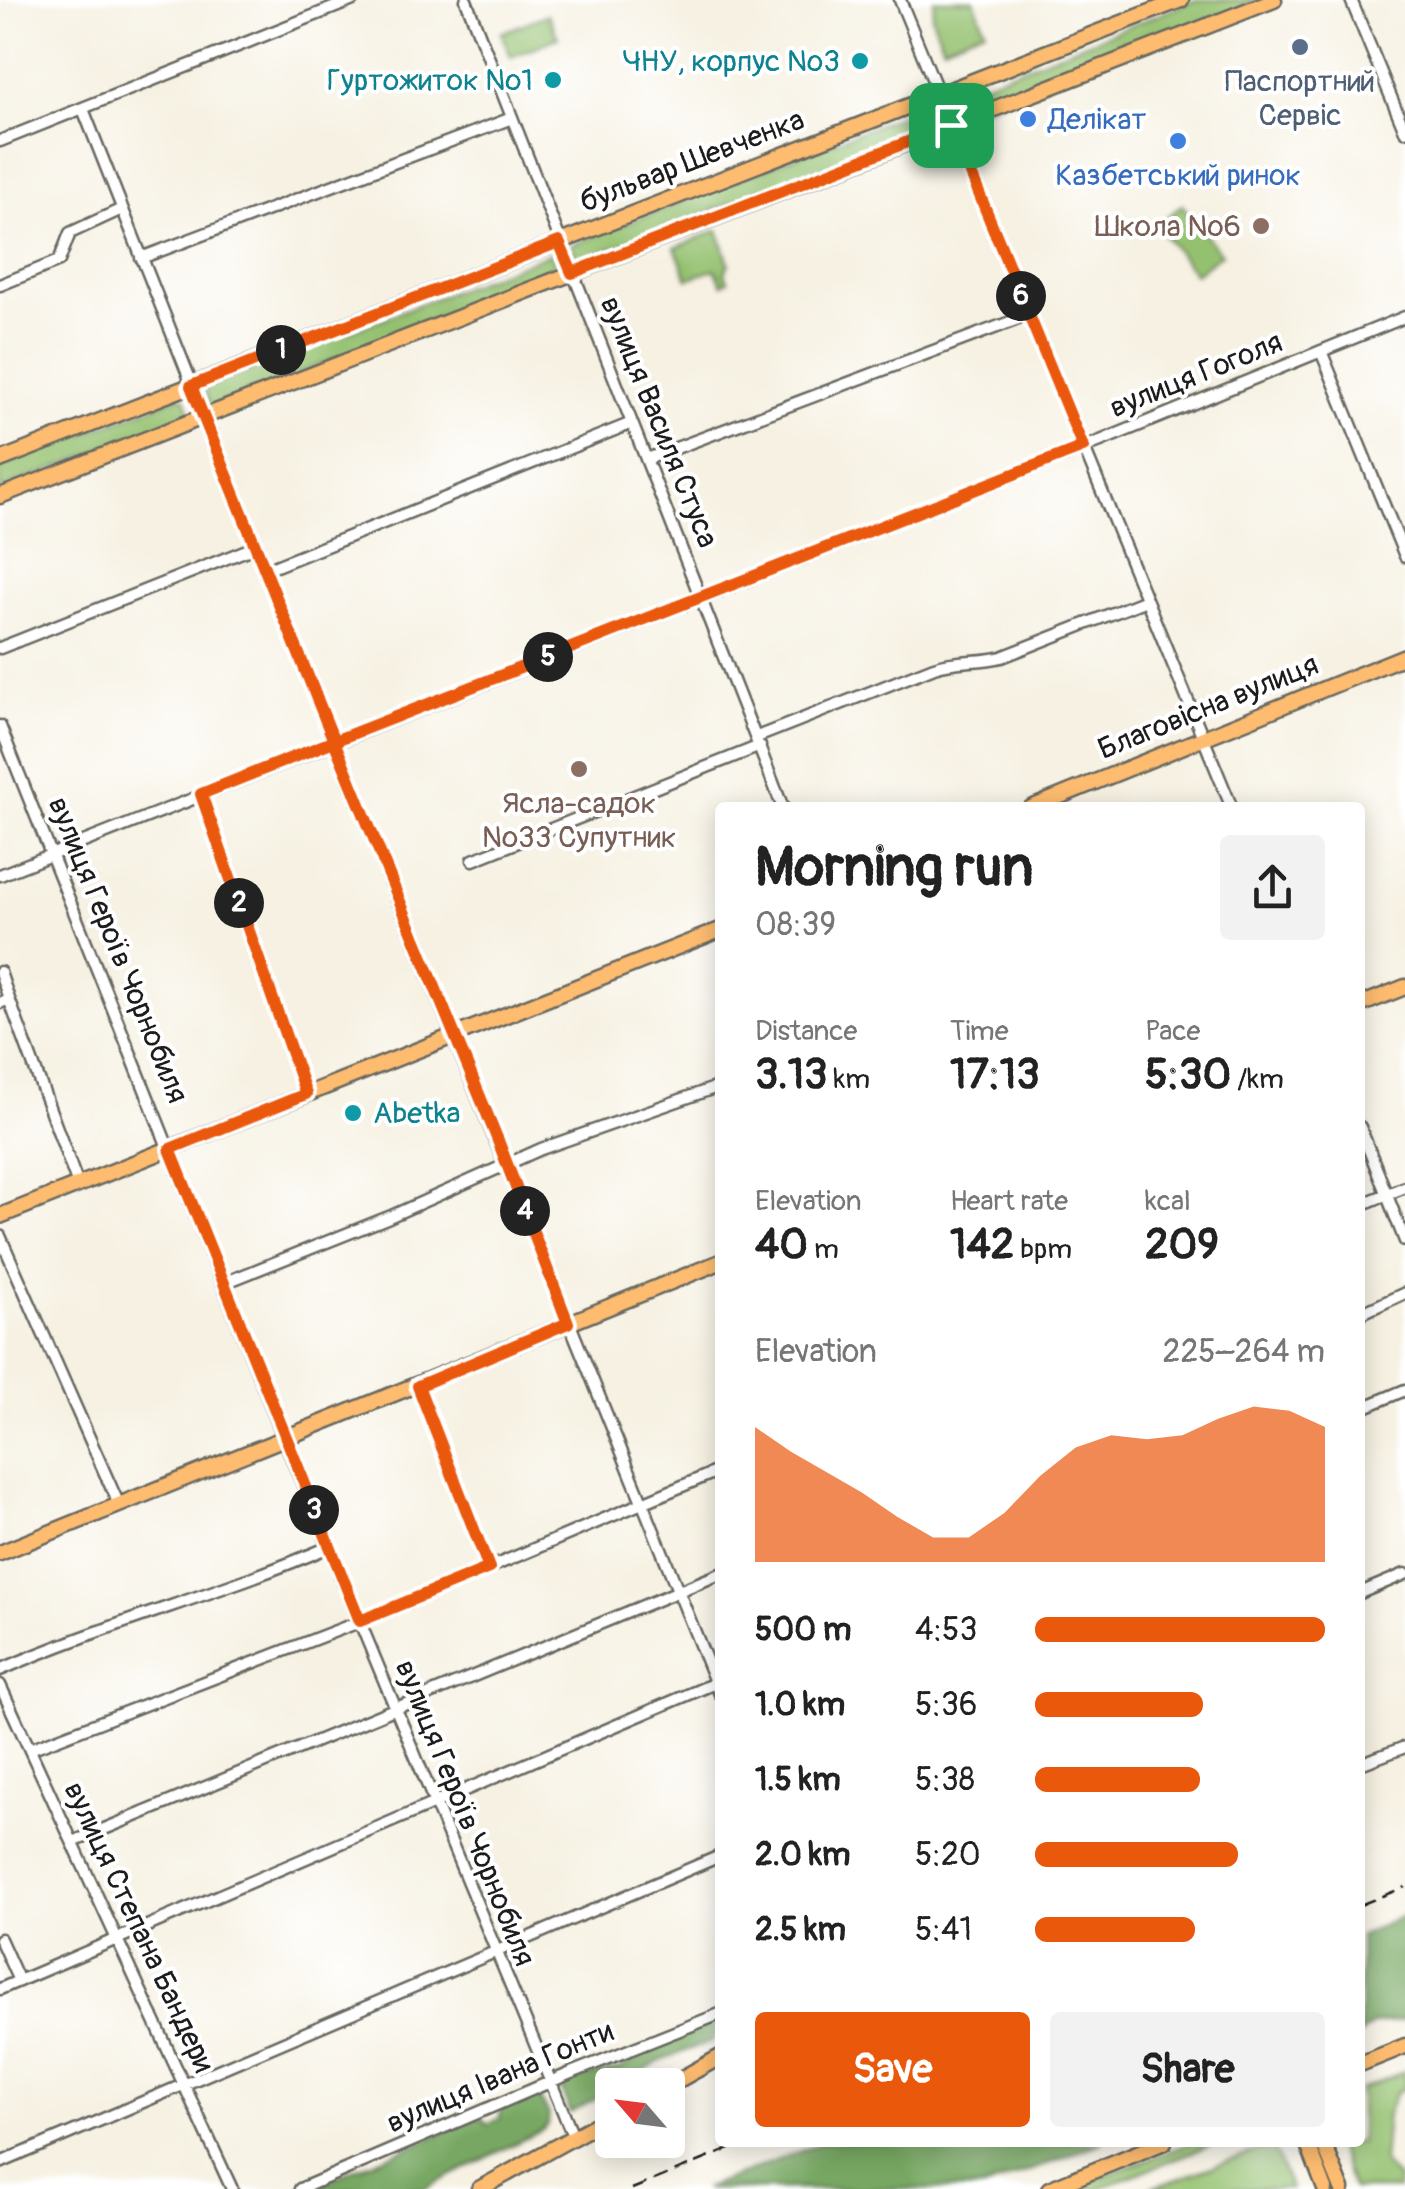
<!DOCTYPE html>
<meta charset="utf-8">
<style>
:root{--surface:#fff;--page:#f2f2f2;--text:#222;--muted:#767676;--accent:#ea580c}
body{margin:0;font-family:Pangolin,sans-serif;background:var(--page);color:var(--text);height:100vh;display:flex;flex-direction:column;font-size:38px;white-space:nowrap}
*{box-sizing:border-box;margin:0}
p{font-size:32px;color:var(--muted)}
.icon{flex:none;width:55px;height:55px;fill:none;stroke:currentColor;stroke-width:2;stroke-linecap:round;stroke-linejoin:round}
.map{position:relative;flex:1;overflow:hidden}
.details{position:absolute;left:715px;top:802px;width:650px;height:1345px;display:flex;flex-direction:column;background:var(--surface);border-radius:10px;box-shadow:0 5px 25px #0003}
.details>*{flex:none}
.needle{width:65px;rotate:298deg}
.buttons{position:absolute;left:595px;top:2068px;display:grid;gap:20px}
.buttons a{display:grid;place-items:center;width:90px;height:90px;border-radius:10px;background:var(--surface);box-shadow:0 5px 25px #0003;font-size:50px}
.pin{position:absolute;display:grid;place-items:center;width:85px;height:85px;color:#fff;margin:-42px;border-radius:20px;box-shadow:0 5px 15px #0006}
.km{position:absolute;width:50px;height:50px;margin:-25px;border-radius:50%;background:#222;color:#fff;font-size:28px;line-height:50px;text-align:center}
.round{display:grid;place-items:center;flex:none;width:105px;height:105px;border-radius:10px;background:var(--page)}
.overview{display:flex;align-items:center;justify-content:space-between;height:170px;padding:0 40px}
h1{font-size:55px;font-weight:700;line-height:75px}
.metrics{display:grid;grid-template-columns:repeat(3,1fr);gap:15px;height:170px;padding:10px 40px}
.metrics div{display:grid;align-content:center}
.metrics b{font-size:42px;font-weight:700}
.metrics small{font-size:28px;font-weight:400}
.metrics p{font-size:28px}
.chart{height:280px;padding:20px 40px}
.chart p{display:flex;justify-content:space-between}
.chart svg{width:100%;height:180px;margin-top:10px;fill:var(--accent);opacity:.7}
.cta{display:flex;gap:20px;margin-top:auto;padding:20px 40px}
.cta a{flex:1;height:115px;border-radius:10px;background:var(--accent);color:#fff;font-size:40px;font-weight:700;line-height:115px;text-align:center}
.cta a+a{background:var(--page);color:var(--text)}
ul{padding:0 40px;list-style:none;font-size:32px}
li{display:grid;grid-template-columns:160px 120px 1fr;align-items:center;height:75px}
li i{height:25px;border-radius:12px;background:var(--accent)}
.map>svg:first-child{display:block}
.green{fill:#94c170;stroke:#586e46;stroke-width:2.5}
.forest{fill:#77a762;stroke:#4a623f;stroke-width:2.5}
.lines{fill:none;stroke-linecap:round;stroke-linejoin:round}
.minor-casing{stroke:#686761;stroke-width:15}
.major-casing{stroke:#686761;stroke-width:19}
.minor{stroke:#fff;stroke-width:10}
.major{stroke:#fdbc6f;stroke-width:14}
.rail{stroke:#1c1c1c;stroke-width:2.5;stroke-dasharray:15 8;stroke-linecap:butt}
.route-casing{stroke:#fff;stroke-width:20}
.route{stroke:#ea580c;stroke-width:12}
.service-dot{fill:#5c6f8a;stroke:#fff;stroke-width:4}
.culture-dot{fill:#0f9aa8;stroke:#fff;stroke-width:4}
.shop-dot{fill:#3f7fe0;stroke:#fff;stroke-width:4}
.education-dot{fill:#8d6e63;stroke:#fff;stroke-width:4}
.labels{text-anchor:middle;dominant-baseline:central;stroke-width:8;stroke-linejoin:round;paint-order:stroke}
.culture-label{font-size:30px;fill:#0d838f;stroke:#fff;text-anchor:end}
.service-label{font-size:30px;fill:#4e5e75;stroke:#fff}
.shop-label{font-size:30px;fill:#366cbe;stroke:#fff;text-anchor:start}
.street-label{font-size:30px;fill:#1c1c1c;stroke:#fff}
.education-label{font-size:30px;fill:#785e54;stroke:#fff;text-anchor:end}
</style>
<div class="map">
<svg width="1405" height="2189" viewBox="0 0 1405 2189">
<rect width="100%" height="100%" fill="#fff"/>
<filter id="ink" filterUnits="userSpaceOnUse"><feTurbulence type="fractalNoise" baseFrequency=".01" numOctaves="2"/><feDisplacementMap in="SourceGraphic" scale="20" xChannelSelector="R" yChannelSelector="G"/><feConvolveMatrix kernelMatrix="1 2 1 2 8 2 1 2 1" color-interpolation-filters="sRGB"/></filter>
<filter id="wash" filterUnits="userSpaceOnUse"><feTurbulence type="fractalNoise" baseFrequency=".0048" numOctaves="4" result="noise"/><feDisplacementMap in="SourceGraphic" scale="40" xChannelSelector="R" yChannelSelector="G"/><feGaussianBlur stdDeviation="2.25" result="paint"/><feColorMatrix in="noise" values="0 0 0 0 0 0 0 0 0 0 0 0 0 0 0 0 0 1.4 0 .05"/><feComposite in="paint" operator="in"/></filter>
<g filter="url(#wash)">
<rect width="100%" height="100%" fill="#f6f1e2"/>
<path class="green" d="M934,0h40l11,29 -42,17 -11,-29z
M1196,0h64l-297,115 -9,-15 6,-8z
M548,14l10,24 -47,19 -10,-24z
M927,105l9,16 -1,5 -358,136 -6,-17z
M1182,205l39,49 -26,20 -38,-48z
M718,230l11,33 -4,10 3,8 -6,3 -7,-15 -27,10 -13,-31z
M551,253l7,19 -345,135 -4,-2 -5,-17z
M180,396l5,2 5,14 -2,5 -188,73v-24z
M1405,2071v17l-9,4 -9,22 -4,50 15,14v11h-45l-17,-46 24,-1v-52z
M1193,2142l22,1 -117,46h-28z
M1272,2146l19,43h-143z"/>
<path class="forest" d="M1405,1915v105l-32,4 -13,11v-99z
M715,2018l5,7 -7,16 -47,17 -45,27h-9v5l-42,23 -12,-31 62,-13 4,-3 -2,-7 11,-6z
M536,2093l13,21 -1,11 -4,4 -120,60h-117l173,-72 8,7 12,-6v-9z
M823,2142h278v1l-117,46h-281z"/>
</g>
<g filter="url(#ink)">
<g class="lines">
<defs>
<path id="minor" d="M466,0l317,808
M900,0l332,808
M1351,0l54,131
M83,109l243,614 394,971
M0,141l353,-141
M141,258l371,-140
M0,285l59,-24 11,-28 52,-24
M1321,351l84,205
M647,459l382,-144
M266,570l366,-147
M0,648l257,-102
M0,726l293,735 281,677
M757,737l177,-70c23,-8 45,-4 68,-10l144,-57
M201,794l105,300
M473,860l287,-114
M0,875l1103,-435 302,-123
M0,972l9,27
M0,1003l9,-4 69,186
M1360,1127l45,114
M1360,1205l45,-18
M0,1236l119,269
M224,1283l165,-66 152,-68 179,-63
M1360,1314l45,-21
M418,1386l71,182
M1360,1409l45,-19
M1360,1593l45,-19
M0,1670c108,-47 222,-77 329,-123
M0,1685l232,504
M30,1749l360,-139 330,-140
M1360,1764l45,-17
M73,1842l647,-268
M0,1939l19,42
M0,1989l720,-308
M0,2163l720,-307
M300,2189l271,-116 149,-59"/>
<path id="major" d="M0,460l1181,-460
M0,496l1274,-496
M1031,808l374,-152
M1360,1005l45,-18
M0,1216l720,-286
M0,1553l720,-291
M1360,2064l45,-18
M668,2086l52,-29
M1307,2142l18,47
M1323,2142l19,47
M479,2189l133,-73
M1049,2189l115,-47"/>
</defs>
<use href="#minor" class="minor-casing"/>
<use href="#major" class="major-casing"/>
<use href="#minor" class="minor"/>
<use href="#major" class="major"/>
<path class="rail" d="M1360,1905l45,-18
M632,2189l115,-47"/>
</g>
</g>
<g class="lines" filter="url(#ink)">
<defs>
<path id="route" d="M951,125l-379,148 -13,-31 -368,144 143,355 -133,53 105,300 -136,55 190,472 129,-53 -71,-182 150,-63 -71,-185 -163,-397 749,-294 -132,-322"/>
</defs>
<use href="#route" class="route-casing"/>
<use href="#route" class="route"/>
</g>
<circle class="service-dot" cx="1300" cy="47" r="10"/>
<g class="culture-dot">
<circle cx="860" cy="61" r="10"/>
<circle cx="553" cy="80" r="10"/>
<circle cx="353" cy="1113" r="10"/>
</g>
<g class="shop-dot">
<circle cx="1028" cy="119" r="10"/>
<circle cx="1178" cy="141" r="10"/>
</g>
<g class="education-dot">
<circle cx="1261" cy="226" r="10"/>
<circle cx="579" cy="769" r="10"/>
</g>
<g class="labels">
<g class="culture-label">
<text x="840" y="61">ЧНУ, корпус №3</text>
<text x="533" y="80">Гуртожиток №1</text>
<text x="373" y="1113" text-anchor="start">Abetka</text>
</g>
<g class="service-label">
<text x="1300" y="81">Паспортний<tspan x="1300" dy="34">Сервіс</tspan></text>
</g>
<g class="shop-label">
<text x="1048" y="119">Делікат</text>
<text x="1178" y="175" text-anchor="middle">Казбетський ринок</text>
</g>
<g class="street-label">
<text transform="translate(692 161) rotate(-21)">бульвар Шевченка</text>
<text transform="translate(1196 375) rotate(-22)">вулиця Гоголя</text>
<text transform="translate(659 422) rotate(68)">вулиця Василя Стуса</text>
<text transform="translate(1208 707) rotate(-22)">Благовісна вулиця</text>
<text transform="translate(118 950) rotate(68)">вулиця Героїв Чорнобиля</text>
<text transform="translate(465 1813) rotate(68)">вулиця Героїв Чорнобиля</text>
<text transform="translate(139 1927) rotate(65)">вулиця Степана Бандери</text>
<text transform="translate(500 2077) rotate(-23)">вулиця Івана Гонти</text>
</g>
<g class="education-label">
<text x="1241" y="226">Школа №6</text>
<text x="579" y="803" text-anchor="middle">Ясла-садок<tspan x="579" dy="34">№33 Супутник</tspan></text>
</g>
</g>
</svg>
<div class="buttons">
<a><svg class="needle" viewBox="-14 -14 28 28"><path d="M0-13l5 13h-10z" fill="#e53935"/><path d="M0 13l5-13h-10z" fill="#767676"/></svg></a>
</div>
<div class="pin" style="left:951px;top:125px;background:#1e9e55"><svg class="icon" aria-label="arrive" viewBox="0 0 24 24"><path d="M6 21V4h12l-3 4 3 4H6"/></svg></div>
<b class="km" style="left:281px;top:350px">1</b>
<b class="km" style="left:239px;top:903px">2</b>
<b class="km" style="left:314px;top:1510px">3</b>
<b class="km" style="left:525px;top:1211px">4</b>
<b class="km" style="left:548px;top:657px">5</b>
<b class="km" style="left:1021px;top:296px">6</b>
<section class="details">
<div class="overview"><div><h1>Morning run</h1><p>08:39</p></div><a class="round"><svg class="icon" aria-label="share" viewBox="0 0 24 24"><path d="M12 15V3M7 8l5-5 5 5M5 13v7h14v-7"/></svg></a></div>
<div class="metrics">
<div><p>Distance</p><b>3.13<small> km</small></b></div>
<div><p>Time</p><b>17:13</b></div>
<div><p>Pace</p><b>5:30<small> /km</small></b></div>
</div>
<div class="metrics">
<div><p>Elevation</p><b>40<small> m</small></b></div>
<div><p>Heart rate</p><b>142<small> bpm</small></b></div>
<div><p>kcal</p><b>209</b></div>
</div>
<div class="chart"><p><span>Elevation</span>225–264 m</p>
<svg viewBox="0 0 160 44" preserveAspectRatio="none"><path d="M0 44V11L10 17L20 22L30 27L40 33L50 38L60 38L70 32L80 23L90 16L100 13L110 14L120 13L130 9L140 6L150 7L160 11V44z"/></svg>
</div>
<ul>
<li><b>500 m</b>4:53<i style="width:100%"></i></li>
<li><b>1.0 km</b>5:36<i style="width:58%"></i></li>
<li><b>1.5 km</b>5:38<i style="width:57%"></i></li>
<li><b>2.0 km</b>5:20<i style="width:70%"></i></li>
<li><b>2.5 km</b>5:41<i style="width:55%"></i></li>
</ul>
<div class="cta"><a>Save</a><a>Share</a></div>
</section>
</div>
